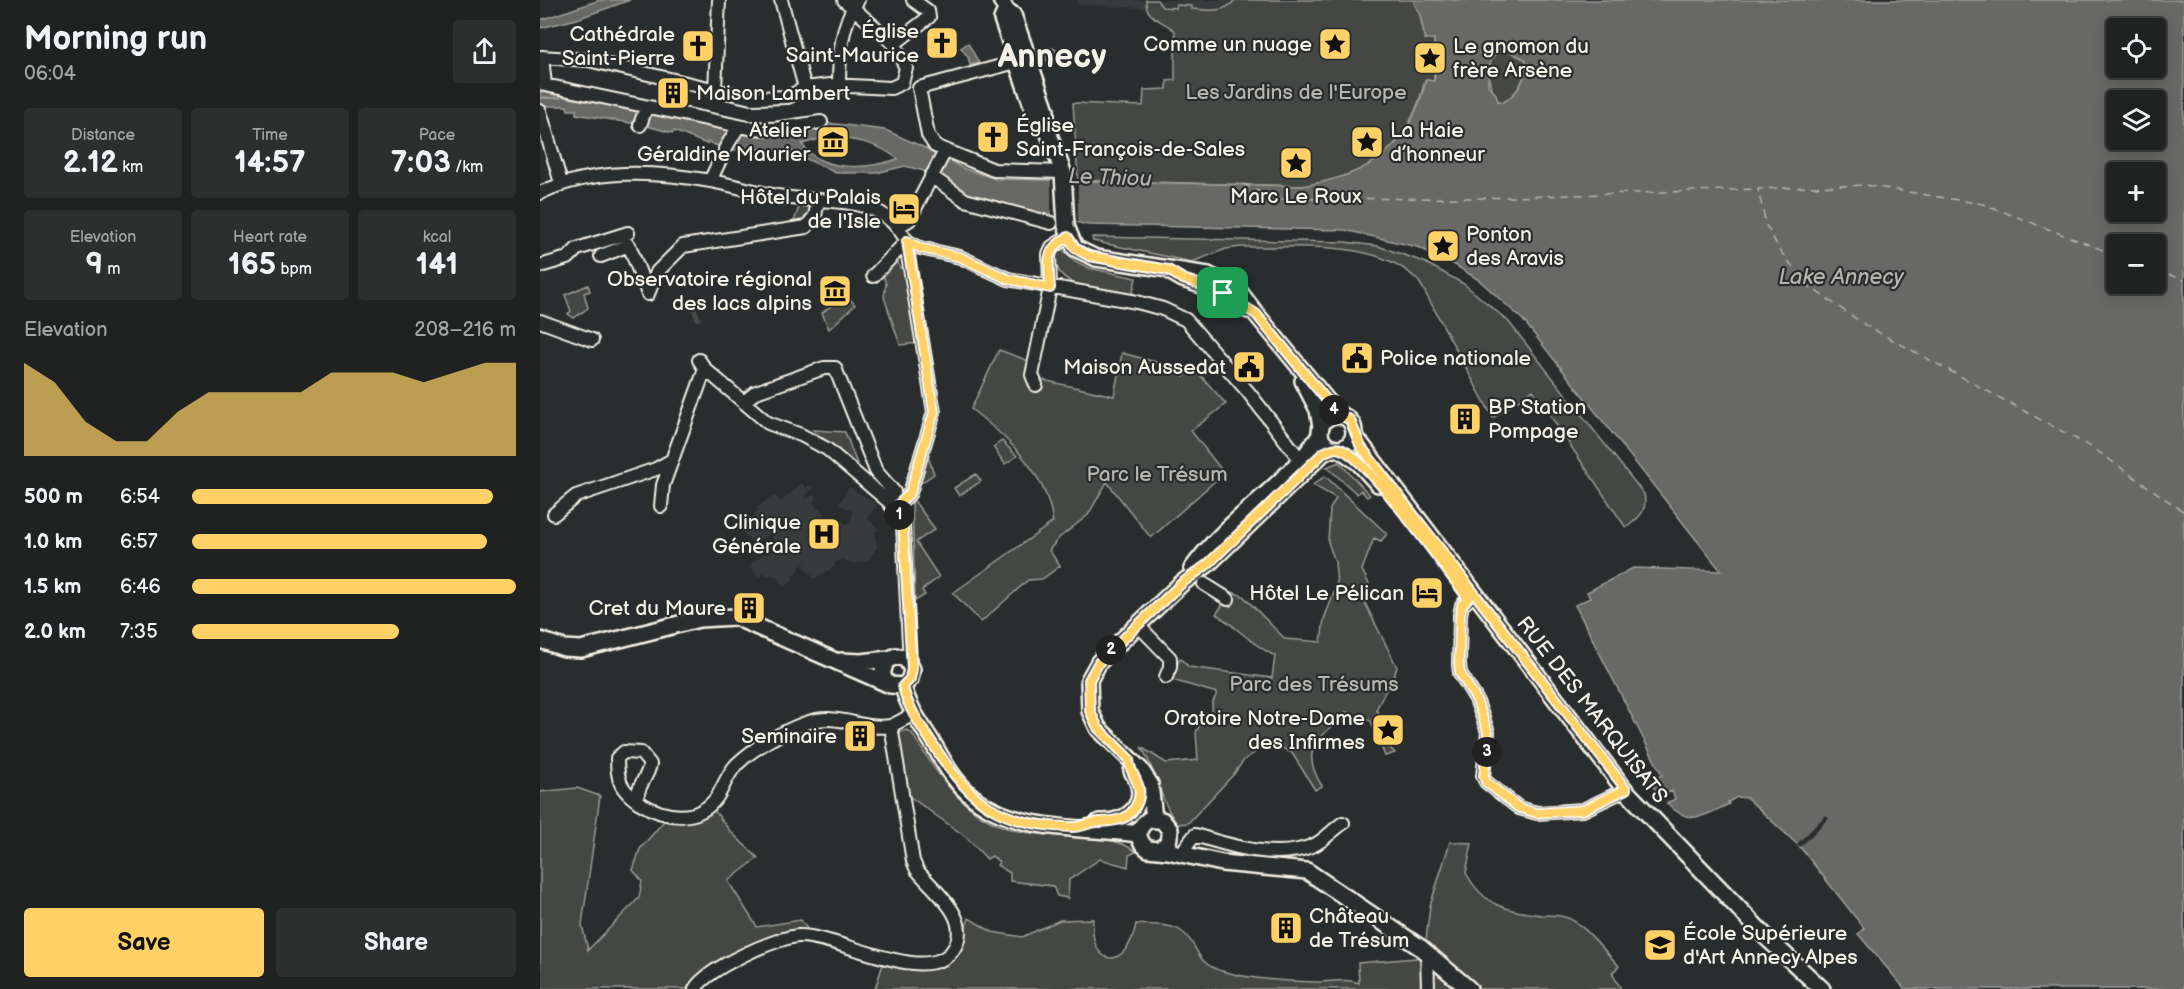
<!DOCTYPE html>
<meta charset="utf-8">
<style>
:root{--surface:#202222;--page:#2d2f2f;--text:#f1f3f6;--muted:#a2a4a5;--line:#3d3f40;--accent:#ffd166}
body{margin:0;font-family:"Balsamiq Sans",sans-serif;background:var(--page);color:var(--text);height:100vh;display:flex;flex-direction:column;font-size:22px;white-space:nowrap}
*{box-sizing:border-box;margin:0}
p{font-size:20px;color:var(--muted)}
.icon{flex:none;width:33px;height:33px;fill:none;stroke:currentColor;stroke-width:2;stroke-linecap:round;stroke-linejoin:round}
.map{position:relative;flex:1;overflow:hidden}
.panel{display:flex;flex-direction:column;background:var(--surface);width:540px}
.panel>*{flex:none}
.buttons{position:absolute;left:1566px;top:18px;display:grid;gap:12px}
.buttons a{display:grid;place-items:center;width:60px;height:60px;border-radius:6px;background:var(--surface);box-shadow:0 3px 15px #0003,0 0 0 2px var(--line);font-size:30px}
.pin{position:absolute;display:grid;place-items:center;width:51px;height:51px;color:#fff;margin:-26px;border-radius:12px;box-shadow:0 3px 9px #0006}
.km{position:absolute;width:30px;height:30px;margin:-15px;border-radius:50%;background:#222;color:#fff;font-size:16px;line-height:30px;text-align:center}
.round{display:grid;place-items:center;flex:none;width:63px;height:63px;border-radius:6px;background:var(--page)}
.overview{display:flex;align-items:center;justify-content:space-between;height:102px;padding:0 24px}
h1{font-size:33px;font-weight:700;line-height:45px}
.stats{display:grid;grid-template-columns:repeat(3,1fr);gap:9px;height:102px;padding:6px 24px}
.stats div{display:grid;align-content:center;border-radius:6px;background:var(--page);text-align:center}
.stats b{font-size:30px;font-weight:700}
.stats small{font-size:16px;font-weight:400}
.stats p{font-size:16px}
.chart{height:168px;padding:12px 24px}
.chart p{display:flex;justify-content:space-between}
.chart svg{width:100%;height:108px;margin-top:6px;fill:var(--accent);opacity:.7}
.primary-button{display:flex;gap:12px;margin-top:auto;padding:12px 24px}
.primary-button a{flex:1;height:69px;border-radius:6px;background:var(--accent);color:#111;font-size:24px;font-weight:700;line-height:69px;text-align:center}
.primary-button a+a{background:var(--page);color:var(--text)}
ul{padding:0 24px;list-style:none;font-size:20px}
li{display:grid;grid-template-columns:96px 72px 1fr;align-items:center;height:45px}
li i{height:15px;border-radius:8px;background:var(--accent)}
main{display:flex;flex:1;min-height:0}
.map>svg:first-child{display:block}
.built{fill:#373a3a}
.green{fill:#444645;stroke:#9c9c96;stroke-width:1.5}
.water{fill:#676866;stroke:#9f9f9a;stroke-width:1.5;fill-rule:evenodd}
.pier{fill:#2a2d2e}
.lines{fill:none;stroke-linecap:round;stroke-linejoin:round}
.ferry{stroke:#b5b3ae;stroke-width:1.5;stroke-dasharray:8 6;stroke-linecap:butt}
.minor-tunnel{stroke:#484a4a;stroke-width:12;stroke-dasharray:12 6;stroke-linecap:butt}
.minor-casing{stroke:#f4f1e8;stroke-width:16}
.major-casing{stroke:#f4f1e8;stroke-width:20}
.minor{stroke:#2a2d2e;stroke-width:12}
.major{stroke:#2a2d2e;stroke-width:15}
.route-casing{stroke:#fff;stroke-width:12}
.route{stroke:#ffd166;stroke-width:8}
.labels{text-anchor:middle;dominant-baseline:central;stroke-width:4.5;stroke-linejoin:round;paint-order:stroke}
.poi-label{font-size:21px;fill:#f4f1e8;stroke:#2a2d2e;text-anchor:end}
.park-label{font-size:21px;fill:#b6b5af;stroke:#2a2d2e}
.street-label{font-size:21px;fill:#f4f1e8;stroke:#2a2d2e}
.water-label{font-size:22px;font-style:italic;fill:#b5b3ae;stroke:#2a2d2e}
.town-label{font-size:33px;font-weight:bold;fill:#f4f1e8;stroke:#2a2d2e}
</style>
<main>
<section class="panel">
<div class="overview"><div><h1>Morning run</h1><p>06:04</p></div><a class="round"><svg class="icon" aria-label="share" viewBox="0 0 24 24"><path d="M12 15V3M7 8l5-5 5 5M5 13v7h14v-7"/></svg></a></div>
<div class="stats">
<div><p>Distance</p><b>2.12<small> km</small></b></div>
<div><p>Time</p><b>14:57</b></div>
<div><p>Pace</p><b>7:03<small> /km</small></b></div>
</div>
<div class="stats">
<div><p>Elevation</p><b>9<small> m</small></b></div>
<div><p>Heart rate</p><b>165<small> bpm</small></b></div>
<div><p>kcal</p><b>141</b></div>
</div>
<div class="chart"><p><span>Elevation</span>208–216 m</p>
<svg viewBox="0 0 160 44" preserveAspectRatio="none"><path d="M0 44V6L10 14L20 30L30 38L40 38L50 26L60 18L70 18L80 18L90 18L100 10L110 10L120 10L130 14L140 10L150 6L160 6V44z"/></svg>
</div>
<ul>
<li><b>500 m</b>6:54<i style="width:93%"></i></li>
<li><b>1.0 km</b>6:57<i style="width:91%"></i></li>
<li><b>1.5 km</b>6:46<i style="width:100%"></i></li>
<li><b>2.0 km</b>7:35<i style="width:64%"></i></li>
</ul>
<div class="primary-button"><a>Save</a><a>Share</a></div>
</section>
<div class="map">
<svg width="1644" height="989" viewBox="0 0 1644 989">
<rect width="100%" height="100%" fill="#2a2d2e"/>
<filter id="ink" filterUnits="userSpaceOnUse"><feTurbulence type="fractalNoise" baseFrequency=".0167" numOctaves="2"/><feDisplacementMap in="SourceGraphic" scale="12" xChannelSelector="R" yChannelSelector="G"/><feConvolveMatrix kernelMatrix="1 2 1 2 8 2 1 2 1" color-interpolation-filters="sRGB"/></filter>
<g filter="url(#ink)">
<path class="built" d="M537,0h69v8l-69,-3z
M617,0h78l-10,9 -9,2 -24,-2 -15,-4 -1,3 -15,-1 -4,-3z
M262,483l4,5 5,-4 3,4 -9,8 2,3 7,-5 3,4 -4,4 4,6 2,-1 11,13 10,-3 5,7 7,-2v-11l-13,-7 10,-17 28,17 -10,14 12,11 -4,3 2,16 -10,13 -14,3 -11,-5 -8,5 2,2 -22,13 -11,-13 5,-5 -8,6v3l-8,6 2,3 -10,8 -8,-11 -14,-2 -4,3 -8,-12 14,-12 7,1 2,-22 -21,12 -12,-15 19,-18 -3,-3 12,-9 7,-4 5,7z"/>
<path class="green" d="M606,0h11l5,7 14,1 1,-3 15,1v3c16,1 32,5 43,-9h178l7,15 5,24 9,-1v43l-9,-1c-16,69 -54,95 -123,106l-224,-6 -5,-77 70,3 1,-16 23,-1v-8l8,-1v-49c-12,-11 -30,-12 -29,-31z
M963,48l23,12c0,17 -7,32 -22,42l-6,-1c-11,-17 -16,-42 5,-53z
M260,204l15,2 -6,16 -17,5z
M552,237l253,5 33,4 46,16 40,22 44,37 136,173c4,18 -5,23 -18,34l-93,-138 -40,28 -73,-135c-38,-45 -124,-35 -179,-36l-15,2 -34,13 -99,-21z
M521,248l14,13 14,7 47,10 -4,19c-24,-4 -83,-8 -76,-44z
M356,257l4,11 6,1 13,74 -19,2 -16,-48 2,-13 -4,-12z
M48,285l2,6 -6,2 4,15 -14,10 -6,-4 3,-3 -6,-16z
M306,294l9,11 -26,24 -7,-16z
M459,350l33,12 -3,15 85,19 8,-43 49,13 13,11 10,-9 32,36 -35,27 33,42 -73,65 -44,-56 -19,33 -29,23 -10,12 11,16 -18,13 -14,1 -47,42 -28,-29 100,-71c-6,-49 -45,-84 -82,-113z
M273,430l32,2 14,37z
M462,441l15,15 -12,8 -12,-17z
M388,456l6,18 -16,11z
M799,462l31,33 -3,2 -6,-7 -4,4 -30,-27z
M436,474l5,7 -22,15 -5,-8z
M785,476l62,58 -6,7 -7,-3 -12,32 7,14 -8,11 36,72 -7,22 -4,1 -10,20 20,19 -11,5 3,12 7,7 -10,3 -14,-35 -25,-9c-24,27 -49,34 -24,74l-7,4 -23,-37 -21,-11 -27,18 -11,15 -45,48 -11,1c-17,-23 -20,-53 -36,-77l25,16 32,-3 -2,-28 10,-19h6v-9l5,-11 -45,-13 8,-22 9,9 83,11 3,-22c-23,-11 -38,-29 -59,-42l16,-22 11,4 42,43 36,3 3,-23 13,-34 -2,-23 -7,-20 2,-33 6,-11 -23,-13z
M372,498l23,31 -19,13 23,35 -17,13 3,5 -10,6z
M366,730l5,2c28,44 55,91 113,100 18,3 37,4 55,5 20,2 42,2 57,15l-7,3 -1,12 -28,-8 -31,21 -1,18 -11,-2 -4,-10 -43,-5v-8l-13,-8 2,-3 -7,-6 -5,3 -21,-22 -57,-41 -12,-55 1,-8z
M37,788l23,8 -18,129 6,25 51,-52 3,-17 -9,-11 7,-21 24,-28c19,1 35,1 50,-11l16,21 28,27 -30,23 29,46 44,-7 7,10 -2,4 -29,5 -86,50h-151v-197z
M910,842l22,1 -6,30c18,33 40,38 76,42 7,0 16,0 23,2 17,4 41,36 54,49l-7,7 9,16h-746l9,-28 20,6 21,2 41,-31 -3,-3 6,-17 23,14 30,5 38,-17 33,-1c-4,49 34,53 43,5 12,1 34,-1 45,7 19,13 12,32 41,40 30,9 64,10 96,11 13,0 29,-4 41,1l-1,-20 58,-5 10,-18 4,-34z"/>
<path class="water" d="M60,0h30l-53,19 -37,9v-8z
M873,0h771v989h-279l-47,-55 6,-6 -64,-81 -53,-49 -10,-1 -9,5 1,2c-26,12 -39,23 -62,-1l8,-4 -3,-8 -14,6 -7,-16 11,-6 -87,-170 15,-7 -3,-6 46,-24 88,3 -198,-251 -44,-40 -32,-20 -30,-13 -72,-17 -257,-5 -117,-28 -43,-25 -23,-6 -29,7h-40l-44,-21 -33,-3 -26,1 -13,-7 -2,3 -10,-4 -1,2 -33,-13 -1,2 -30,-8 -67,-11v-4h-8l-1,-4h-27v-8h21l-21,-1v-14l204,48 84,-8 57,7 58,26 19,12 34,11 306,7c69,-11 107,-37 124,-106l8,1 2,-12 -2,-30h-9l-5,-24zM1576,28h40v40h-40zM963,48l23,12c1,17 -7,32 -22,42l-6,-1 -2,-7 -8,-9c1,-15 0,-29 15,-37zM1576,100h40v40h-40zM287,137c27,2 49,5 71,22 -30,10 -77,14 -96,-15zM1576,172h40v40h-40zM1576,244h40v40h-40z
M428,43l11,20 -9,2 -2,-8 -7,-9z
M504 55a7 7 0 1 1 14 0a7 7 0 1 1-14 0Z"/>
<path class="pier" d="M511,179l27,1v42l-27,-4z
M1286,815l3,3 -29,29 -3,-3z"/>
<g class="lines">
<path class="ferry" d="M703,184l32,15 206,-1 276,-9
M1576,255l-133,-51 -118,-19 -107,4 8,36 15,27 26,33 58,40 228,123 91,64
M1616,270l28,10"/>
<path class="minor-tunnel" d="M154,316l5,-2"/>
<defs>
<path id="minor" d="M241,0l24,88
M304,0l50,44 12,24 -4,15
M354,44l35,-27 -1,-6 -15,-11
M0,57l48,3 163,38 37,-1 17,-9 25,-3 61,3 11,-5
M2,57l3,28 204,43 25,1 47,-7
M299,85c0,-29 2,-61 19,-85
M379,88l9,47 7,11 59,24 69,2
M379,88l97,-26
M175,90l4,-90
M0,111l21,72
M100,125l6,-17
M185,149l12,-20
M391,176l34,24 86,23
M170,181l10,-21
M0,193c53,-25 114,-22 171,-12 27,5 53,14 80,17 42,5 86,-3 112,37
M358,227l11,-7 36,-69
M367,241l13,7 40,9 48,22 129,23 26,7 23,11 63,73 47,61 4,7 -2,8
M61,256l28,-11 19,49
M28,258l9,-9 51,-16
M0,266l24,-7
M333,276l34,-35
M108,294l9,-22 26,-26 123,-19 9,-11 3,-16
M0,321l52,19
M159,360l6,9 63,54 33,12 26,14 62,53 14,23 7,139
M496,385l-4,-10 18,-87 -1,-34 3,-7 16,-10
M204,402l12,-10 68,-24h11l41,103 18,21v4l-5,6
M121,506l2,-21 42,-116
M355,509l15,-16 24,-81 -29,-174
M14,514l22,-18 80,-27 16,-9
M664,584l24,15
M934,595l-12,10 -2,10 -1,49 1,9 16,26 12,33 -5,44 3,6 33,26 18,5 46,-3 42,-20
M598,625l32,33v9l-4,10
M98,802c-3,-15 10,-24 12,-38l-9,-11 -17,-1 -7,6c0,22 3,32 23,45 24,15 58,21 77,-6 7,-11 10,-22 19,-32 17,-17 47,-34 70,-42 33,-12 55,8 85,3
M645,848l10,-13c35,11 83,26 119,10 8,-3 20,-16 29,-22
M887,953l1,36
M155,989c11,-20 83,-53 105,-53 39,0 127,51 153,14 21,-31 -19,-59 -36,-80l-4,-9 -22,-135 23,-12"/>
<path id="major" d="M461,0l5,10 7,5 33,95v16
M466,10l-4,9 33,95 11,12 17,46 3,54 9,22 21,10 112,17 30,15 18,24 82,100
M631,272l12,7 33,11 32,20
M763,381l15,29 3,16
M780 432a17 17 0 1 1 34 0a17 17 0 1 1-34 0Z
M814,435l271,355 143,149 54,50
M800,449l19,14 19,21
M652,569c36,-51 94,-82 128,-134
M0,640l24,8 17,1 118,-30 36,-2 155,68 13,1 7,-7 2,-10 -6,-10 -10,-3 -10,5 -4,13 4,8
M301,661l20,1 28,-3
M363,686c5,22 20,41 32,61 9,16 18,32 32,45 44,42 116,34 171,42
M614,818l-4,-34 -10,-15 -42,-41 -8,-17 -1,-31 10,-18 83,-79 26,-19 115,-111 10,-5
M559,822c32,2 53,-22 33,-51
M620,849l8,-6 2,-13 -8,-10h-14c-12,8 -12,20 0,29l20,2 54,12 85,8 114,77 48,41"/>
</defs>
<use href="#minor" class="minor-casing"/>
<use href="#major" class="major-casing"/>
<use href="#minor" class="minor"/>
<use href="#major" class="major"/>
</g>
</g>
<g class="lines" filter="url(#ink)">
<defs>
<path id="route" d="M528,237l7,11 14,8 79,14 15,9 33,11 40,24 82,100 12,6 11,27 265,342 -43,21 -46,3 -18,-5 -33,-26 -2,-6 4,-44 -12,-33 -16,-26 -1,-9 1,-49 2,-10 6,-7c-23,-29 -98,-138 -127,-149 -7,-2 -12,1 -18,4l-115,111 -26,19 -83,79 -10,18 1,31 8,17 31,31c0,16 15,24 9,42 -7,20 -22,20 -40,21 -9,0 -18,6 -27,5 -69,-1 -101,-24 -137,-81 -12,-19 -27,-38 -31,-60l7,-7 2,-10 -9,-144 -8,-17 15,-15 24,-81 -27,-171 13,7 40,9 48,22 42,9c-1,-25 -7,-37 18,-51z"/>
</defs>
<use href="#route" class="route-casing"/>
<use href="#route" class="route"/>
</g>
<defs>
<symbol id="church-square" viewBox="-11 -11 22 22"><rect x="-9" y="-9" width="18" height="18" rx="4" fill="#ffd166" stroke="#2a2d2e"/><path d="M-1.2-6h2.4v3.5h3.3v2.4h-3.3V6h-2.4V-.1h-3.3v-2.4h3.3Z" fill="#111"/></symbol>
<symbol id="sight-square" viewBox="-11 -11 22 22"><rect x="-9" y="-9" width="18" height="18" rx="4" fill="#ffd166" stroke="#2a2d2e"/><path d="M0-6L1.8-2.2L6-1.7L2.9 1.2L3.7 5.4L0 3.3L-3.7 5.4L-2.9 1.2L-6-1.7L-1.8-2.2Z" fill="#111"/></symbol>
<symbol id="building-square" viewBox="-11 -11 22 22"><rect x="-9" y="-9" width="18" height="18" rx="4" fill="#ffd166" stroke="#2a2d2e"/><path d="M-4-6H4V6H1V3H-1V6H-4ZM-2.5-4.3h1.7v1.8h-1.7ZM.8-4.3h1.7v1.8H.8ZM-2.5-1h1.7V.8h-1.7ZM.8-1h1.7V.8H.8Z" fill="#111"/></symbol>
<symbol id="museum-square" viewBox="-11 -11 22 22"><rect x="-9" y="-9" width="18" height="18" rx="4" fill="#ffd166" stroke="#2a2d2e"/><path d="M0-6L6-3V-2H-6V-3ZM-5-1h2V3h-2ZM-1-1h2V3h-2ZM3-1h2V3H3ZM-6 4H6V6H-6Z" fill="#111"/></symbol>
<symbol id="hotel-square" viewBox="-11 -11 22 22"><rect x="-9" y="-9" width="18" height="18" rx="4" fill="#ffd166" stroke="#2a2d2e"/><path d="M-6-4.5h1.5V1H6V5H4.5V3h-9V5H-6ZM-4 0a1.8 1.8 0 1 1 3.6 0ZM.5 0V-2.5h3Q6-2.5 6 0Z" fill="#111"/></symbol>
<symbol id="civic-square" viewBox="-11 -11 22 22"><rect x="-9" y="-9" width="18" height="18" rx="4" fill="#ffd166" stroke="#2a2d2e"/><path d="M-.6-6.5H3V-4.5H.6V-3L4-1V1h2V6H-6V1h2V-1L-.6-3ZM-1.2 2.5V6h2.4V2.5Z" fill="#111"/></symbol>
<symbol id="hospital-square" viewBox="-11 -11 22 22"><rect x="-9" y="-9" width="18" height="18" rx="4" fill="#ffd166" stroke="#2a2d2e"/><path d="M-5-5h3v3.5h4V-5h3V5h-3V1.5h-4V5h-3Z" fill="#111"/></symbol>
<symbol id="university-square" viewBox="-11 -11 22 22"><rect x="-9" y="-9" width="18" height="18" rx="4" fill="#ffd166" stroke="#2a2d2e"/><path d="M0-5L7-2L0 1L-7-2ZM-4 1L0 2.5L4 1V4Q0 6-4 4Z" fill="#111"/></symbol>
</defs>
<g fill-rule="evenodd">
<use href="#church-square" x="383" y="24" width="38" height="38"/>
<use href="#sight-square" x="776" y="25" width="38" height="38"/>
<use href="#church-square" x="139" y="27" width="38" height="38"/>
<use href="#sight-square" x="871" y="39" width="38" height="38"/>
<use href="#building-square" x="114" y="74" width="38" height="38"/>
<use href="#church-square" x="434" y="118" width="38" height="38"/>
<use href="#museum-square" x="274" y="123" width="38" height="38"/>
<use href="#sight-square" x="808" y="123" width="38" height="38"/>
<use href="#sight-square" x="737" y="144" width="38" height="38"/>
<use href="#hotel-square" x="345" y="190" width="38" height="38"/>
<use href="#sight-square" x="884" y="227" width="38" height="38"/>
<use href="#museum-square" x="276" y="272" width="38" height="38"/>
<use href="#civic-square" x="798" y="339" width="38" height="38"/>
<use href="#civic-square" x="690" y="348" width="38" height="38"/>
<use href="#building-square" x="906" y="400" width="38" height="38"/>
<use href="#hospital-square" x="265" y="515" width="38" height="38"/>
<use href="#hotel-square" x="868" y="574" width="38" height="38"/>
<use href="#building-square" x="190" y="589" width="38" height="38"/>
<use href="#sight-square" x="829" y="711" width="38" height="38"/>
<use href="#building-square" x="301" y="717" width="38" height="38"/>
<use href="#building-square" x="727" y="909" width="38" height="38"/>
<use href="#university-square" x="1101" y="926" width="38" height="38"/>
</g>
<g class="labels">
<g class="poi-label">
<text x="379" y="31">Église<tspan x="379" dy="24">Saint-Maurice</tspan></text>
<text x="135" y="34">Cathédrale<tspan x="135" dy="24">Saint-Pierre</tspan></text>
<text x="772" y="44">Comme un nuage</text>
<text x="913" y="46" text-anchor="start">Le gnomon du<tspan x="913" dy="24">frère Arsène</tspan></text>
<text x="156" y="93" text-anchor="start">Maison Lambert</text>
<text x="476" y="125" text-anchor="start">Église<tspan x="476" dy="24">Saint-François-de-Sales</tspan></text>
<text x="270" y="130">Atelier<tspan x="270" dy="24">Géraldine Maurier</tspan></text>
<text x="850" y="130" text-anchor="start">La Haie<tspan x="850" dy="24">d’honneur</tspan></text>
<text x="756" y="196" text-anchor="middle">Marc Le Roux</text>
<text x="341" y="197">Hôtel du Palais<tspan x="341" dy="24">de l'Isle</tspan></text>
<text x="926" y="234" text-anchor="start">Ponton<tspan x="926" dy="24">des Aravis</tspan></text>
<text x="272" y="279">Observatoire régional<tspan x="272" dy="24">des lacs alpins</tspan></text>
<text x="840" y="358" text-anchor="start">Police nationale</text>
<text x="686" y="367">Maison Aussedat</text>
<text x="948" y="407" text-anchor="start">BP Station<tspan x="948" dy="24">Pompage</tspan></text>
<text x="261" y="522">Clinique<tspan x="261" dy="24">Générale</tspan></text>
<text x="864" y="593">Hôtel Le Pélican</text>
<text x="186" y="608">Cret du Maure</text>
<text x="825" y="718">Oratoire Notre-Dame<tspan x="825" dy="24">des Infirmes</tspan></text>
<text x="297" y="736">Seminaire</text>
<text x="769" y="916" text-anchor="start">Château<tspan x="769" dy="24">de Trésum</tspan></text>
<text x="1143" y="933" text-anchor="start">École Supérieure<tspan x="1143" dy="24">d'Art Annecy Alpes</tspan></text>
</g>
<g class="park-label">
<text x="756" y="92">Les Jardins de l'Europe</text>
<text x="617" y="474">Parc le Trésum</text>
<text x="774" y="684">Parc des Trésums</text>
</g>
<g class="street-label">
<text transform="translate(1052 710) rotate(52)">RUE DES MARQUISATS</text>
</g>
<g class="water-label">
<text transform="translate(570 178) rotate(2)">Le Thiou</text>
<text x="1301" y="277">Lake Annecy</text>
</g>
<g class="town-label">
<text x="512" y="57">Annecy</text>
</g>
</g>
</svg>
<div class="buttons">
<a><svg class="icon" aria-label="locate" viewBox="0 0 24 24"><circle cx="12" cy="12" r="6"/><path d="M12 2v4M12 18v4M2 12h4M18 12h4"/></svg></a>
<a><svg class="icon" aria-label="layers" viewBox="0 0 24 24"><path d="M12 4l9 5-9 5-9-5zM3 14l9 5 9-5"/></svg></a>
<a>+</a>
<a>−</a>
</div>
<div class="pin" style="left:683px;top:293px;background:#1e9e55"><svg class="icon" aria-label="arrive" viewBox="0 0 24 24"><path d="M6 21V4h12l-3 4 3 4H6"/></svg></div>
<b class="km" style="left:359px;top:515px">1</b>
<b class="km" style="left:571px;top:650px">2</b>
<b class="km" style="left:947px;top:752px">3</b>
<b class="km" style="left:794px;top:410px">4</b>
</div>
</main>
